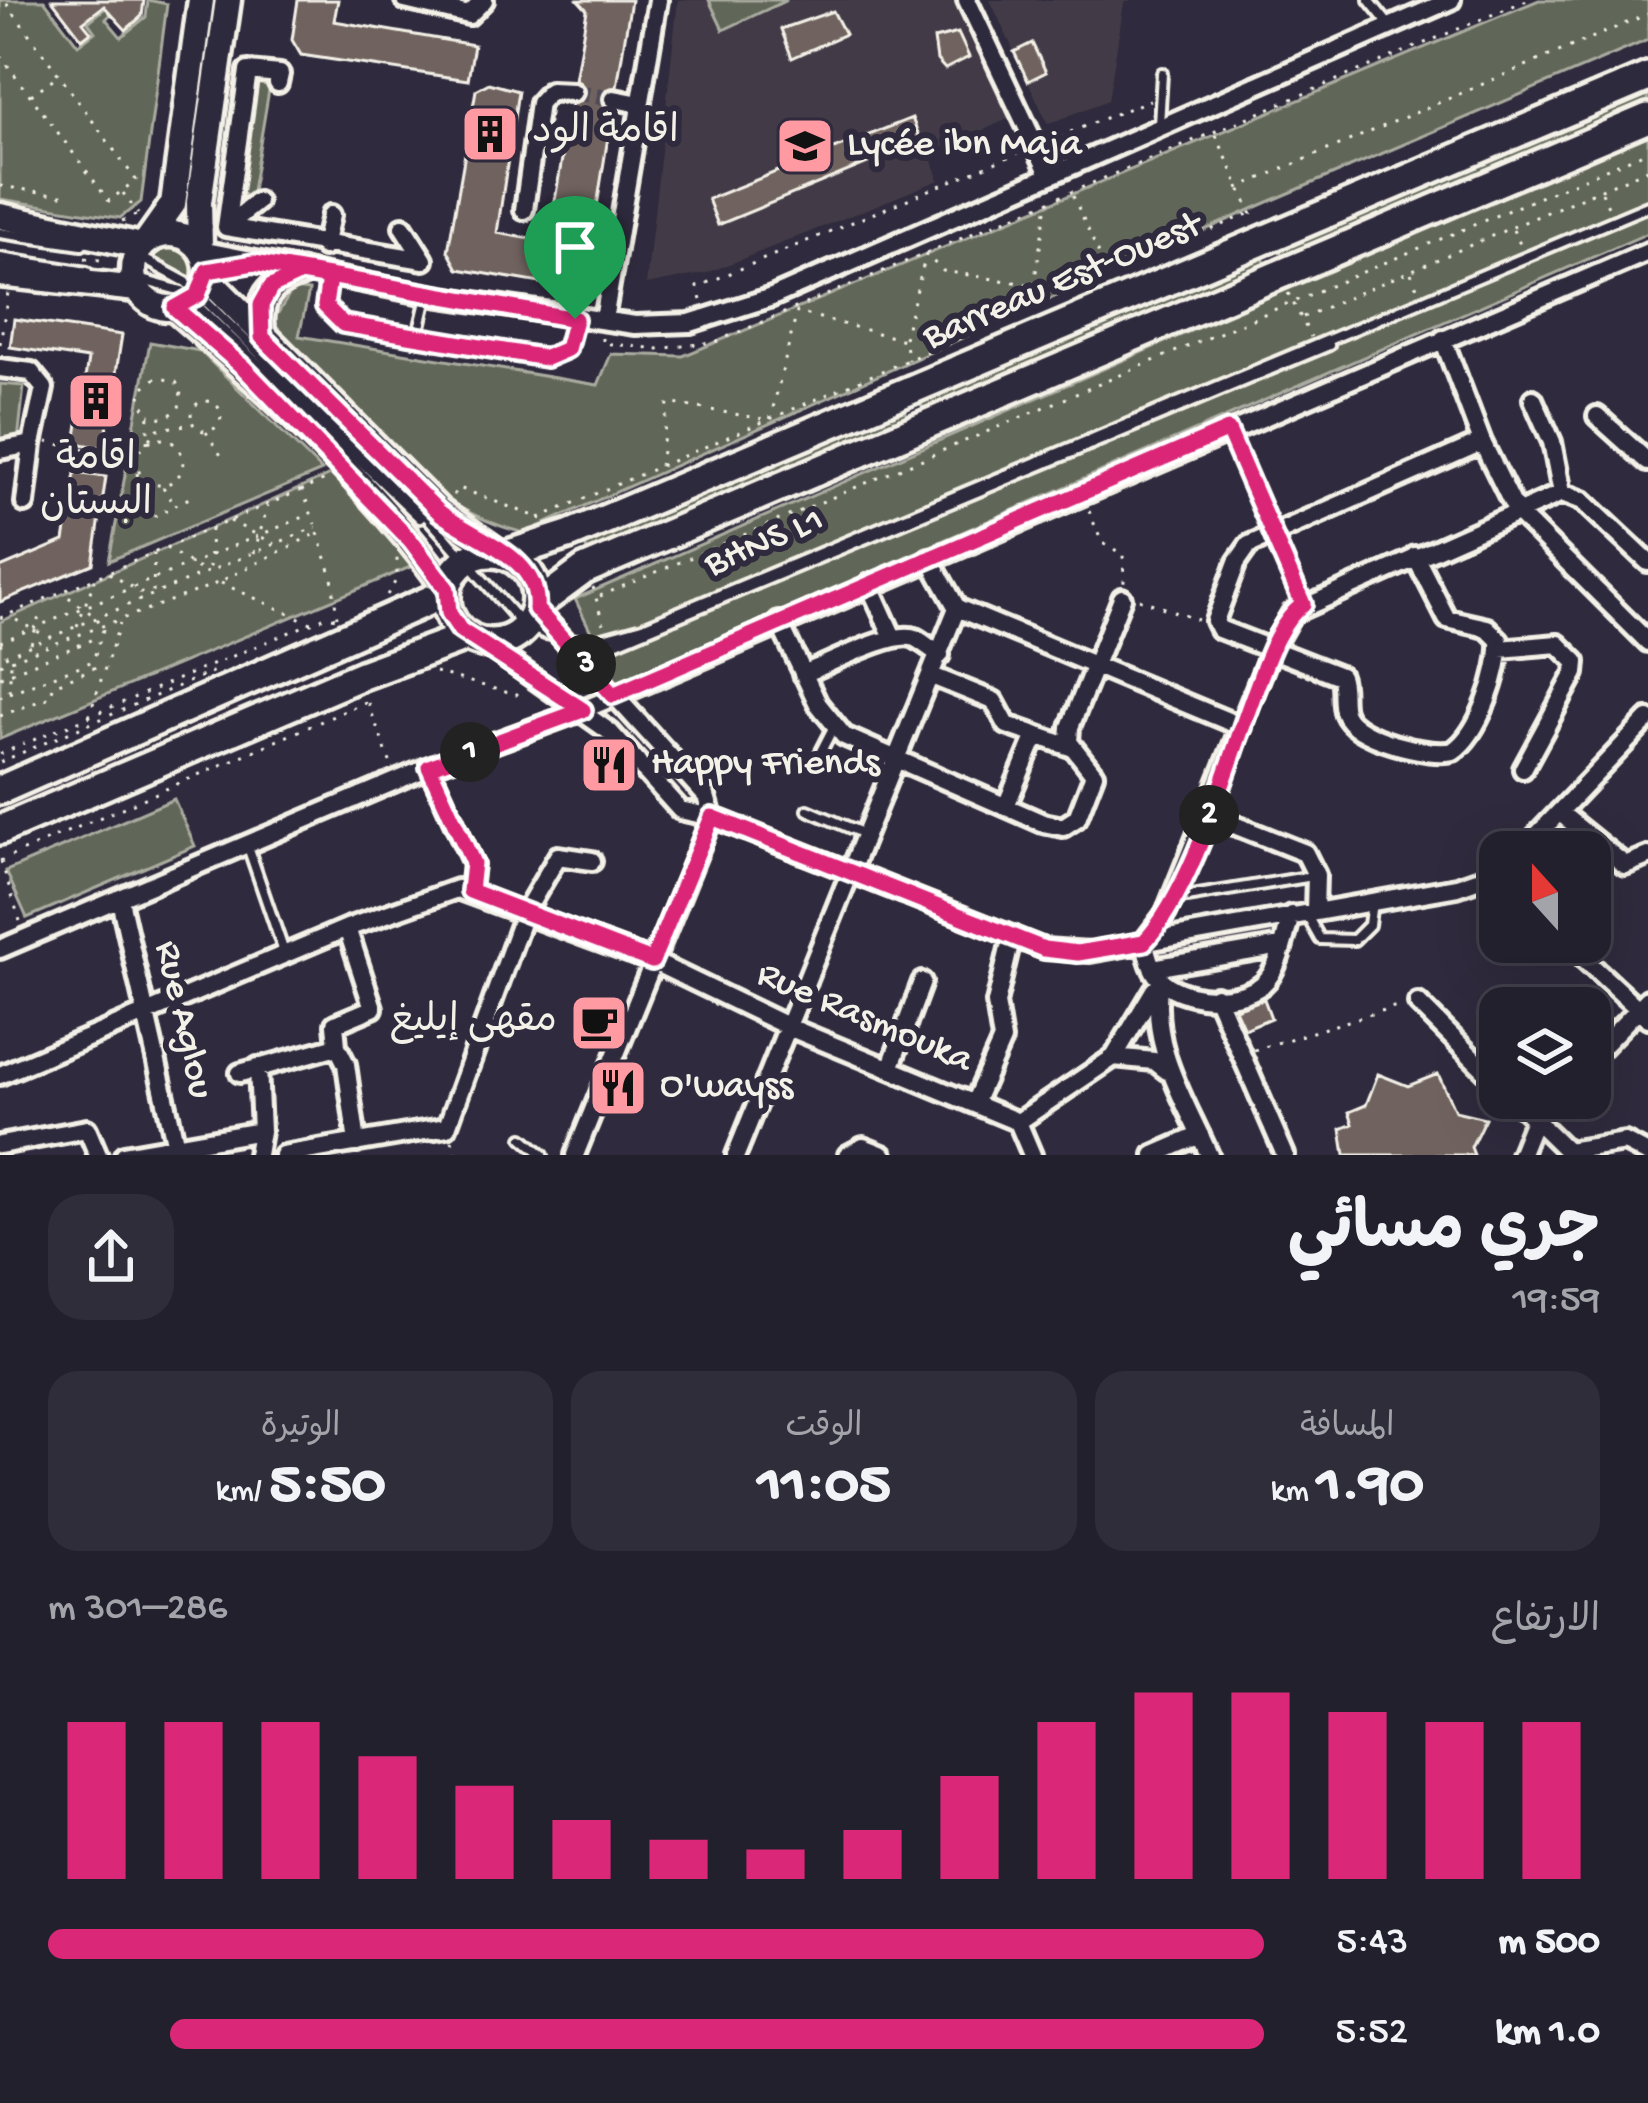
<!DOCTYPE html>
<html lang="ar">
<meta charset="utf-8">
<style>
:root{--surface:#23202e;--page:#2f2d3a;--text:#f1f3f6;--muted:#a3a3aa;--line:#403e4a;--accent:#db2777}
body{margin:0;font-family:"Gochi Hand","Playpen Sans Arabic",sans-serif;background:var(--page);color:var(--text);direction:rtl;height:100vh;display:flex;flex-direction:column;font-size:45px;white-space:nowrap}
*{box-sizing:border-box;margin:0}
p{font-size:39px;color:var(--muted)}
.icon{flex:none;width:66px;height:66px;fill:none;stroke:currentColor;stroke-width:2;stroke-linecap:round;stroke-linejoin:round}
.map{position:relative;height:1155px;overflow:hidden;direction:ltr}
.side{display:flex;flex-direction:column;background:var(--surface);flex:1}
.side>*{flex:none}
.needle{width:78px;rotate:339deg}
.controls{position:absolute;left:1479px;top:831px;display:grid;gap:24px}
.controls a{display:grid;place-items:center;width:132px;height:132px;border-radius:24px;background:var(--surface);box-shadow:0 12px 48px #0002,0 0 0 3px var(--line);font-size:60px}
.pin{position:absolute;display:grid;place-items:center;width:102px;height:102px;color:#fff;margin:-123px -51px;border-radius:50% 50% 50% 0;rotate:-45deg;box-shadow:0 0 12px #0007}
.pin .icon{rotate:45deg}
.km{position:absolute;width:60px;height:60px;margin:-30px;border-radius:50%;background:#222;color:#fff;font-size:33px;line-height:60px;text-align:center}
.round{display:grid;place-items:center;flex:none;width:126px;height:126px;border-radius:36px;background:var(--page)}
.summary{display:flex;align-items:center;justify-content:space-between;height:204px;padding:0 48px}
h1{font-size:66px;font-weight:700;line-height:90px}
.metrics{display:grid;grid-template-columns:repeat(3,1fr);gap:18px;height:204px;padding:12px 48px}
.metrics div{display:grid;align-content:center;border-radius:30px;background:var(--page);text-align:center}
.metrics b{font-size:60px;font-weight:700}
.metrics small{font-size:33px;font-weight:400}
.metrics p{font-size:33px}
.chart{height:336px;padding:24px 48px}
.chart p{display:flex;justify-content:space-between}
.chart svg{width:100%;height:216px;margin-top:12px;stroke:var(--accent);stroke-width:6}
ul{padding:0 48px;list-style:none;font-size:39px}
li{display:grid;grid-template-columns:192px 144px 1fr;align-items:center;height:90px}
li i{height:30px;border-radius:15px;background:var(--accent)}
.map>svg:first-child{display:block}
.built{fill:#423b47}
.green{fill:#616658;stroke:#aaaca0;stroke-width:3}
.building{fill:#70635f;stroke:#f4f1e8;stroke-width:3}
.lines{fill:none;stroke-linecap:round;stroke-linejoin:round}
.street-tunnel{stroke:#4d4857;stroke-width:16;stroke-dasharray:16 8;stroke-linecap:butt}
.lane-casing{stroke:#f4f1e8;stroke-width:16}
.street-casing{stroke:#f4f1e8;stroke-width:26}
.secondary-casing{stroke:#f4f1e8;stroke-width:33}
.primary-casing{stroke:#f4f1e8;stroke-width:36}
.path{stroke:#f4f1e8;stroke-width:3;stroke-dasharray:3 9;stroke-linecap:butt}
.lane{stroke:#2f2a3d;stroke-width:8}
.street{stroke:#2f2a3d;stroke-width:16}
.secondary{stroke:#2f2a3d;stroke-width:24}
.primary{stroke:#2f2a3d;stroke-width:27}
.route-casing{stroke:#fff;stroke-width:24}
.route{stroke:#db2777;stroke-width:15}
.labels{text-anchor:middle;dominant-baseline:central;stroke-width:12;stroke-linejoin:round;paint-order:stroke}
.poi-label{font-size:39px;fill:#f4f1e8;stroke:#2f2a3d;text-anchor:start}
.street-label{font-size:39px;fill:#f4f1e8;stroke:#2f2a3d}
</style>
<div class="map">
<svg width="1648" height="1155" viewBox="0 0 1648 1155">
<rect width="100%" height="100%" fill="#2f2a3d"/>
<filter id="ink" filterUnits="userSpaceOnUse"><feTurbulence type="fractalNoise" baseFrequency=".00833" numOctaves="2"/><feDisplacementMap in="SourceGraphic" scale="24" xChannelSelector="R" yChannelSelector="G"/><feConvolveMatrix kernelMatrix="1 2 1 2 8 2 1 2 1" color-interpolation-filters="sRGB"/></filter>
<g filter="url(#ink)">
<path class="built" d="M678,0h275l57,118 -79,36 8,26 -232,93 -61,12z
M990,0h141l-7,3 -16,97 -60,24z"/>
<path class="green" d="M0,0h44l34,45 17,-13 -7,-10 27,-22 3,7 -12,12 15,18 25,-20 2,-17 19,4 -26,198 -21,16 -120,-19z
M709,0h78l-64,30z
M1539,0h109v40l-389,166 -735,327c-107,-26 -179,-124 -251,-202v-10l20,-32 16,2 -10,45 299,49 13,-31 72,2z
M256,81l14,3 -19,113 -14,-4z
M1648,91v14l-365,154 -4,-11z
M1648,132v101l-1032,450 -41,-84z
M167,242l16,3 12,12v28l-49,-32z
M1262,256l5,11 -342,146 -5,-12z
M150,342l50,9 122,120 -213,90z
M0,384l24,2 -6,55 -18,1z
M904,408l4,11 -319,135 -5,-10z
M332,474l88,89 -420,176v-117z
M174,799l21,47 -168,72 -21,-47z"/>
<path class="building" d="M52,0h92l-2,16 -16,14 -22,-24 -21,16 8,10 -9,7z
M298,0h40l-4,21 140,24 -6,35 -167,-25 -9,-15z
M578,0h53l-14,87 -16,11 11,14 -27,169 -10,8 -117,-20 -10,-18 28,-161 13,-7 29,8 -21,142 51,9 23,-137 15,-11 -11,-14 12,-70z
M833,11l12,23 -53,24 -11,-29z
M958,33l11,24 -24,12 -8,-9 -3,-21z
M1032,43l14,29 -18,9 -14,-29z
M912,118l9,23 -203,84 -10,-26z
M14,319l108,16 -18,113 -29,-5 13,-84 -78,-12z
M75,473l31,4 -13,87 -93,38v-34l64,-27z
M1264,999l7,19 -27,11 -9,-20z
M1378,1074l30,12 30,-12 17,37 30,7 -14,29 3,8h-129l-4,-26 12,-5 -4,-12 17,-7z"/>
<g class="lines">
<path class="street-tunnel" d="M573,92l41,7"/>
<defs>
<path id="lane" d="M1369,0l21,26
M1159,125l3,-52
M0,233l82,12
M138,256l48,26 244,238 90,102 25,12 43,8 55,-15 1005,-421
M0,258l87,14
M329,277l-4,29 18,18 203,33 21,-8 8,-30
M138,279l44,12 238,227
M418,335l9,-38
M617,642l712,-297
M819,755l15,-29
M808,810l54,23
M247,844l38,111
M1174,899l139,-23
M1306,914l14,25 34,1 15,-15 3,-24
M523,1138l20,17"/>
<path id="street" d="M405,0l64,15 15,-15
M967,0l82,174
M614,99l26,5
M524,210l15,-107 11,-12 23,1
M226,227l198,33
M226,227l22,-156 32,3 -2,9
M226,227l31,-25
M403,227l21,33
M324,247l7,-32
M201,250l226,45 208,30 55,-2 82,-26 679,-297
M604,320l54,-320
M1443,339l39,103 34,69 132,131
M0,368l31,4 13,16 -12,56 -32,6
M1533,399l19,43 10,51
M1597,416l51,46
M25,503l7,-59
M1415,556l32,63 40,9 12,12c2,31 -20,94 -46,111 -23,6 -98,-12 -108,-37 -5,-11 0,-26 -5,-38l-121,-47 -4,-8 22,-59 12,-17 233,-103
M929,558l28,50 285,119
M869,584l23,51
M536,609l170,187 6,21
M779,622l39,82 26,32 199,87 20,4 14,-9 17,-44 -25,-32 1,-15 52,-129
M484,643l126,89 70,78 32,7 332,132 46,3 367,-65 43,-15
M1500,649l58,-5 18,18 -1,11 -52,96
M803,674c25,-9 91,-45 112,-36 8,4 17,12 25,17
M932,676l62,25 13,24 66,23
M429,767l44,97 -3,27
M1006,806l30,-71
M1559,812l66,53 23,-9
M1209,815l96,38 11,22 -1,36
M1521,852l127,-133
M120,900l58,255
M1291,915c-6,20 -11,54 -28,69 -25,21 -83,18 -105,-7 -8,-9 -10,-23 -14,-35l22,-29 106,-265 20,-35 270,-120 21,8 65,61
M1566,942l82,76
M0,949l429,-182 154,-57 1065,-458
M1153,968l128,-22
M1160,979c-11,68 23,117 49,176
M1216,996l69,159
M1418,1003l82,82
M337,1046l-2,-22 38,-16 -26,-80
M1114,1057l40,-67
M1590,1059l58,-60
M891,1066l31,-84
M258,1067l3,64
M240,1073l97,-27 9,18 11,79
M0,1075l347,-147 110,-39 195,72 139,67 227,94 14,33
M1513,1098l58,57
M975,1101l27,-61 -6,-37 16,-67
M1018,1122l96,-65 40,4 13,10
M0,1145l87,-16 11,26
M1567,1151l58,-9 23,12
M124,1155l137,-24 -4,24
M283,1155l164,-28 77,-213 34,-58 34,5
M575,1155l137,-338
M736,1155l221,-547
M848,1155l15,-8 20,8
M1154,1155l46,-20
M1520,1155l14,-35 19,-22"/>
<path id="secondary" d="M0,216l142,30
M133 271a37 37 0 1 1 74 0a37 37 0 1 1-74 0Z
M146,242l27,-38 28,-204
M200,248l-1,-46 29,-202
M0,274l137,15
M207,278l232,233 60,42
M174,308c97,83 198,177 273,281
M263,337c-7,-34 4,-54 38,-64"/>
<path id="primary" d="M446 598a45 45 0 1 1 90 0a45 45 0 1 1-90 0Z
M506,555l65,-21 1077,-457
M537,605l47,-35 1064,-452
M0,790l446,-197
M0,830l362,-155 106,-39"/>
</defs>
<use href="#lane" class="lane-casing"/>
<use href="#street" class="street-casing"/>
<use href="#secondary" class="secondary-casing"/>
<use href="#primary" class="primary-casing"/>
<path class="path" d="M0,55l109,146 27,-21 -132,-180
M31,95l26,-19
M1216,135l38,84
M1048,141l102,-41
M0,186l67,10
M1238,188l410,-174
M1602,192l8,19
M123,193l15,21
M1073,196l35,78
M122,221l19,-8
M1513,230l9,18
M85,258l22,3
M1411,273l8,19
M1034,284l13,-80
M1288,293l23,44
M701,300l-4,-13 321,-134
M1303,317l345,-148
M602,338v5l56,6 57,-7 812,-342
M904,338l22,-83 17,16 90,14 7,17
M0,344l8,-51
M191 416a15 15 0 1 1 30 0a15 15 0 1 1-30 0Z
M206,432l18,28
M137 462a23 23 0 1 1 46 0a23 23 0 1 1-46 0Z
M150,439l8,-10 35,-5
M47,442l89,18
M147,443l2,-28 -9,-16 1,-10 16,-12 19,5 5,9 -2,18 -14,9 -16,-3
M1236,449l29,68
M660,466l8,-63 102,17 27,-108 107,28 4,20
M137,473l4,30 14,13 36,-19
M163,487l11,17
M302,489l13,35
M453,495l6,-7 83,31
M1089,511l13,32 21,11 1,29
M539,518l709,-304
M230,521l45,23
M318,533l14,44 5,40
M166,548l38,24
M1278,548l20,46
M254,553l14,-48
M209,568l2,-39
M109,573l37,23
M221,583l90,40
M593,587l10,37
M153,592l1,-38
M387,595l10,-16v-25
M600,596l1048,-445
M1139,599l59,21
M0,618l330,-140
M16,620l30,16
M77,626l18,-47
M0,642l311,-128
M0,643l11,21 -2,29 -9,4
M31,644l10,-34
M5,656l311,-129
M0,664l213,-79 104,-52
M435,672l81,23 6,-7
M0,677l99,-40
M569,682l18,9
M9,693l84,-32 10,-31 -6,-12 -34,-25
M368,703l24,64
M0,716l50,-19 4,-12 49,-21
M89,716l31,-93
M0,754l328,-138 8,2
M0,762l214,-91
M0,861l368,-160 -2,-5
M1,861l19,60
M1254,1050l146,-45
M452,1140l3,15"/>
<use href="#lane" class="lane"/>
<use href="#street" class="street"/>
<use href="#secondary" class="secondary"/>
<use href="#primary" class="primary"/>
</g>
</g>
<g class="lines" filter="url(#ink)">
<defs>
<path id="route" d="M575,319l-321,-56 -47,8 -9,24 -23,13 69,60 167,173 36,48 2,24 11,17 123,80 -154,57 44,96 -3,28 182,70 60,-144 332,132 34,4 66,-11c49,-51 84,-179 110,-248 12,-31 22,-68 49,-90l-75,-174 -615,265 -77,-86c5,-53 -61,-69 -97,-97l-177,-175 -1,-32 10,-18 30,-14 28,5 -4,28 18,18 203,34 21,-9 8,-30"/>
</defs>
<use href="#route" class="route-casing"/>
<use href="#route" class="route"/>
</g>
<defs>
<symbol id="building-square" viewBox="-11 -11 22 22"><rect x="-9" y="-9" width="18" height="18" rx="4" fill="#ff9aa2" stroke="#2f2a3d"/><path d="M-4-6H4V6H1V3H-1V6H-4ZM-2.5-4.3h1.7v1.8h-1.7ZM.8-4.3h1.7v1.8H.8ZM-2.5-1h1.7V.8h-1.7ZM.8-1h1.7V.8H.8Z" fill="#111"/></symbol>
<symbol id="university-square" viewBox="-11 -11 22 22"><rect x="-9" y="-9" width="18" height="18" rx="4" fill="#ff9aa2" stroke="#2f2a3d"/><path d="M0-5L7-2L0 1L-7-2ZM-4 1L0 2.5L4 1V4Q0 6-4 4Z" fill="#111"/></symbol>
<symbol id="restaurant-square" viewBox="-11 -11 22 22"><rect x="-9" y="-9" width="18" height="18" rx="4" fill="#ff9aa2" stroke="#2f2a3d"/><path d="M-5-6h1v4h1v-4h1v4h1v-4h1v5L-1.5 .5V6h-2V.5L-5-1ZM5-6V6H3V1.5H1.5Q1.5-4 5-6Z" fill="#111"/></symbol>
<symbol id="cafe-square" viewBox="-11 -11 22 22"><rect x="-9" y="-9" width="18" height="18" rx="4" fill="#ff9aa2" stroke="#2f2a3d"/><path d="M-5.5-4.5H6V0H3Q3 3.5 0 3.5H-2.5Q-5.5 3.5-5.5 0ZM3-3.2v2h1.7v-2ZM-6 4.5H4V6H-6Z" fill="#111"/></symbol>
</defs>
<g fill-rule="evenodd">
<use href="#building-square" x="457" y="101" width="66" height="66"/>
<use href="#university-square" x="772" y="113" width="66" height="66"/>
<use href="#building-square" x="63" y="368" width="66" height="66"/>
<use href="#restaurant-square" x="576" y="732" width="66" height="66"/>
<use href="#cafe-square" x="566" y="990" width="66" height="66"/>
<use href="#restaurant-square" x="585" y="1055" width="66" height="66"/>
</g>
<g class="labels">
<g class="poi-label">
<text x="532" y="134">اقامة الود</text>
<text x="847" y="146">Lycée ibn Maja</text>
<text x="96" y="461" text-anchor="middle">اقامة<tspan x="96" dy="45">البستان</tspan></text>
<text x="651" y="765">Happy Friends</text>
<text x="557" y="1023" text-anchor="end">مقهى إيليغ</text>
<text x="660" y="1088">O'wayss</text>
</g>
<g class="street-label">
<text transform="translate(1063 283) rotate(-23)">Barreau Est-Ouest</text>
<text transform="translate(765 544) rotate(-23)">BHNS L1</text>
<text transform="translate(864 1019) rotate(23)">Rue Rasmouka</text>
<text transform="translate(182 1020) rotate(77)">Rue Aglou</text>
</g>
</g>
</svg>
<div class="controls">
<a><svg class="needle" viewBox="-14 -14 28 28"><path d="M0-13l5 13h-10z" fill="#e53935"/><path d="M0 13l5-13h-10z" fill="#a3a3aa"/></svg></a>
<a><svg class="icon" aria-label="layers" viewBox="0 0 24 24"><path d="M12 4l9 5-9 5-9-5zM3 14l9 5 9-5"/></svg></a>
</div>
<div class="pin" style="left:575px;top:319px;background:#1e9e55"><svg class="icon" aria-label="arrive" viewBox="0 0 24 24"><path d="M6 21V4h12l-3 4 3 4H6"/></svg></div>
<b class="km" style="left:470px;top:752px">1</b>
<b class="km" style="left:1209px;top:815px">2</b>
<b class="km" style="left:586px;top:664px">3</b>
</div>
<section class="side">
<div class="summary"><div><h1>جري مسائي</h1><p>19:59</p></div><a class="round"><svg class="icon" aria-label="share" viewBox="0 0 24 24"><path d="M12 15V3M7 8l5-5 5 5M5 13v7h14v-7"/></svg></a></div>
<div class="metrics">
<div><p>المسافة</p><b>1.90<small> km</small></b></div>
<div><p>الوقت</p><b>11:05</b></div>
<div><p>الوتيرة</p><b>5:50<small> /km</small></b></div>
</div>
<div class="chart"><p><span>الارتفاع</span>286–301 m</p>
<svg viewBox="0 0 160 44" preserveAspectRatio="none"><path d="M5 44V12M15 44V12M25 44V12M35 44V19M45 44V25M55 44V32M65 44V36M75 44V38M85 44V34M95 44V23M105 44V12M115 44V6M125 44V6M135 44V10M145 44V12M155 44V12"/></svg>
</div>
<ul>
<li><b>500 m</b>5:43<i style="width:100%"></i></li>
<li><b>1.0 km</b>5:52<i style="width:90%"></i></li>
</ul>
</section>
